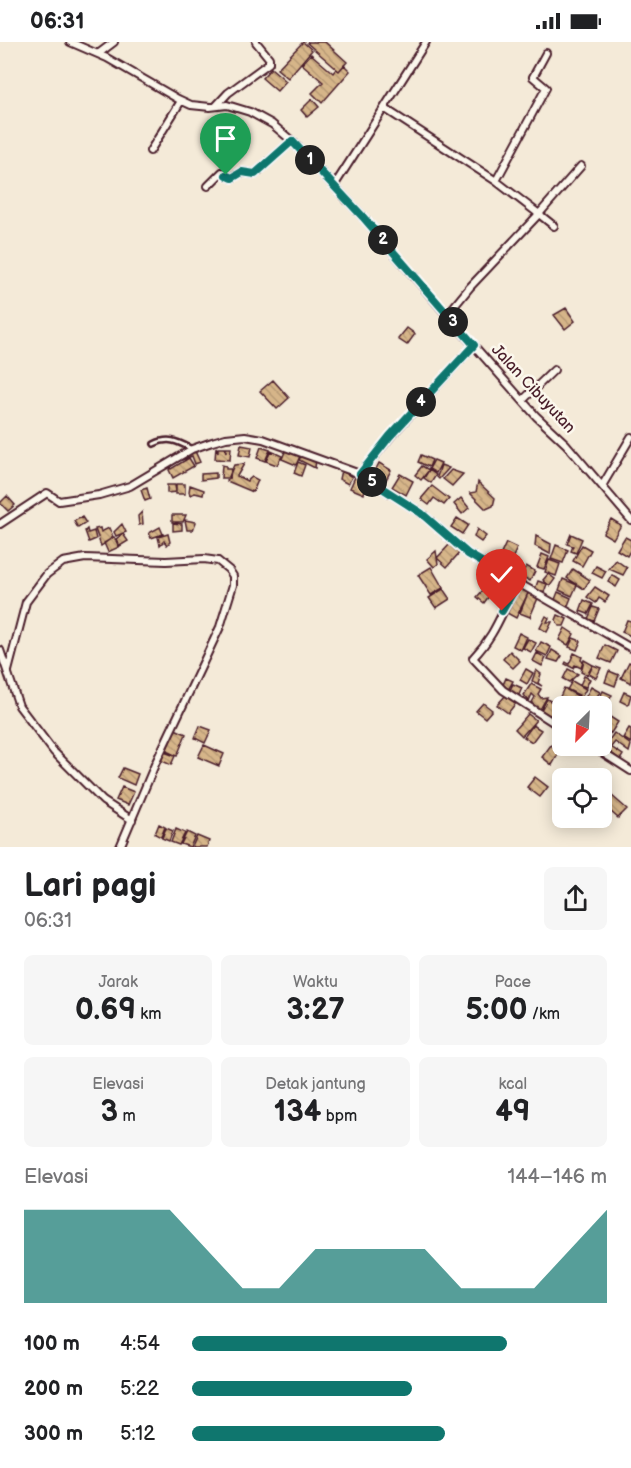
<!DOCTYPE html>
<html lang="id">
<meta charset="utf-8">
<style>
:root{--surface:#fff;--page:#f6f6f6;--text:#202124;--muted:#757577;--accent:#0f766e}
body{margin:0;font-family:"Balsamiq Sans",sans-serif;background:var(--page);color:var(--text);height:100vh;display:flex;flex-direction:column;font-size:22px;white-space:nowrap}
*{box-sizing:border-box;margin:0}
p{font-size:20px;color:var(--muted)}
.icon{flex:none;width:33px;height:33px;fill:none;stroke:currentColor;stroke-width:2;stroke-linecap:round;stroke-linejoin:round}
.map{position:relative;height:805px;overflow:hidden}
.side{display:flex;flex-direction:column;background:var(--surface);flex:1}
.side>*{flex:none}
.needle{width:39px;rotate:204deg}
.fabs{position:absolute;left:552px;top:654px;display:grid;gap:12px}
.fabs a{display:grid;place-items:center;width:60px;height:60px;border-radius:9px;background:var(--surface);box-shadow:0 3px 15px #0003;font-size:30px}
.pin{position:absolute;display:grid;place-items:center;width:51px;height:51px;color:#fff;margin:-62px -26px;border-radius:50% 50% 50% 0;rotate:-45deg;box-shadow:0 0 6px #0007}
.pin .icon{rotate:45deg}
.km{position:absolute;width:30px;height:30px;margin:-15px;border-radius:50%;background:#222;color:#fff;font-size:16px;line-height:30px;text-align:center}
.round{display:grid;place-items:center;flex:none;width:63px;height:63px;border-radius:9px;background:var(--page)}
.overview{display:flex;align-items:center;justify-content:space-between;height:102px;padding:0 24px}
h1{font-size:33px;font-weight:800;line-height:45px}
.figures{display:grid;grid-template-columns:repeat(3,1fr);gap:9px;height:102px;padding:6px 24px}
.figures div{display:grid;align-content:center;border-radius:9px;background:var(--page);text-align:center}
.figures b{font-size:30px;font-weight:800}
.figures small{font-size:16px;font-weight:400}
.figures p{font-size:16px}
.chart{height:168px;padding:12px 24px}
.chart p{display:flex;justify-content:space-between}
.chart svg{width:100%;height:108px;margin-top:6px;fill:var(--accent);opacity:.7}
ul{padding:0 24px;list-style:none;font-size:20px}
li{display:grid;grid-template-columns:96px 72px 1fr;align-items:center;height:45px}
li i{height:15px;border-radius:8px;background:var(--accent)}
.status{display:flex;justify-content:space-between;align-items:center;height:42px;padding:0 30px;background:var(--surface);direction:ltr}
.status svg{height:16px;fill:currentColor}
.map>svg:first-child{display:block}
.building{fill:url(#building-back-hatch);stroke:#4a1f2b;stroke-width:1.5}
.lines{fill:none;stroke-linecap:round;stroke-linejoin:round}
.service-casing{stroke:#4a1f2b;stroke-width:8}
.minor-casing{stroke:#4a1f2b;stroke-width:10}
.service{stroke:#fbf7ec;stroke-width:3}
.minor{stroke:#fbf7ec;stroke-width:6}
.route-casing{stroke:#fff;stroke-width:12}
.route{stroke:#0f766e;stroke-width:8}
.labels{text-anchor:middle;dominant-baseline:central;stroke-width:5;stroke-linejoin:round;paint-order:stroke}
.street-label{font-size:16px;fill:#4a1f2b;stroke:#fbf7ec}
</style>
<div class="status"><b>06:31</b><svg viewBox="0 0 49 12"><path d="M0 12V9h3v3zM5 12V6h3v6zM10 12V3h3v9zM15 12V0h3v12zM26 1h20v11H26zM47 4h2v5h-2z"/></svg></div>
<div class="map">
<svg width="631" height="805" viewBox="0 0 631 805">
<defs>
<pattern id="building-back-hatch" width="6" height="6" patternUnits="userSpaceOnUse" patternTransform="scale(1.5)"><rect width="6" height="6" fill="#d6b589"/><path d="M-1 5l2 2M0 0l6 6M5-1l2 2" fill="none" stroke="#b99b76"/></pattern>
</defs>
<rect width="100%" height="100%" fill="#f4ead8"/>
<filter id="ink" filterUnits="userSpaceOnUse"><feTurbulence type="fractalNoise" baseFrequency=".0167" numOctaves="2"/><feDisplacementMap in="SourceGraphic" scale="12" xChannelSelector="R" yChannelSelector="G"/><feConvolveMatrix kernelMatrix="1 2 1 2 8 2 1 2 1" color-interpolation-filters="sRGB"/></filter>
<g filter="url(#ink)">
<path class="building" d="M303,0l9,8 -24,28 -11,-9z
M309,0h16l22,20 -8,9 -32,-28z
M311,12l22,19 3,-4 3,2 5,-6 6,6 -28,32 -10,-10 11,-11 -21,-18z
M271,26l15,13 -9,10 -15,-13z
M312,57l7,8 -12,10 -6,-7z
M566,266l9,13 -10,8 -11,-14z
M407,286l8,6 -8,11 -9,-6z
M273,338l16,18 -12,11 -17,-18z
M241,403l11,2 -2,10 -11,-2z
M216,405l2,6v-5h7l1,5v-5h5l-1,12 -15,-1z
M261,405l9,3 -5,11 -8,-3z
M286,407l15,5 -5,11 -14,-6z
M195,409l5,11 -5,2 -3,-8 -10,4 -3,-2z
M271,409l11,5 -5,9 -11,-4z
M302,412l14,5 -1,9 -16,-8z
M421,413l11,5 -3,7 -11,-5z
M189,416l5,8 -21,12 -4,-8 1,-3 1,2z
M434,418l7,3 -5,10 -7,-4z
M298,420l7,3 -4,11 -7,-3z
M379,421l12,7 -5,10 -12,-7z
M244,422l-7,12 10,5 5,-4 6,3 -5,12 -26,-11 7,-16z
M222,423l4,1v3h5l-1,9h-9z
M441,423l8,3 -10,11 -2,-2z
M422,424l7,4 -8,10 -6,-5z
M341,428l11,7 -4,7 -9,-5z
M429,428l7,5 -5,8 -7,-5z
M451,428l12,4 -11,12 -9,-7z
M216,431v5l-15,2v-6z
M400,432l13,7 -7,14 -14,-8z
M355,435l11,4 -2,13 -14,-6z
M478,440l17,16 -2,8 -7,3 -16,-16 6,-1z
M176,442h9v10h-9z
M167,443h8l1,7 -9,1z
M190,443l14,5 -1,5 -8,-2 -5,2 -1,-3z
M432,444l17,13 -5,6 -10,-7 -5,7 -8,-6z
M147,446l3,11 -5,2 -4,-11z
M7,454l8,9 -7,6 -8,-8z
M461,456l8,10 -7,6 -8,-10z
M142,470l1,12 -4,1 -1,-9z
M172,473h14l-3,7h-11z
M82,475l4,6 -8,5 -4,-7z
M457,476l11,7 -6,9 -11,-7z
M611,477l10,6 -8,14 -10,-6z
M185,478l11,2 -3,8h-6z
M173,481l9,1v6l-9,1z
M122,482l4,8 -10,4 -2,-4z
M160,485l3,7 -12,4 -2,-5z
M100,486l1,4 8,-4 4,9 -12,9 -6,-17z
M87,487l1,4 6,-2 2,8 -7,3 -4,-11z
M477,487l9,7 -5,6 -7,-5z
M123,492l5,7 -8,5 -4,-7z
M168,492l2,8 -3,3 -3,-4 -4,4 -2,-8z
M571,492l11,5 -6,14 -5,-2 2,-5 -6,-2z
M536,494l15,8 -1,10 -15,-8z
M114,495l5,10 -11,5 -4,-9z
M625,495l6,3v9l-4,7 -10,-6z
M506,501l11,5 -5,11 -11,-5z
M450,502l10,8 -13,15 -10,-9z
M556,503l12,5 -5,13 -12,-4z
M582,503l9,5 -9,16 -9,-5z
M436,509l2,13 -4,3 -7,-8z
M542,512l7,3 -5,12 -7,-2z
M508,518l10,4 -5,13 -10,-4z
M549,518l11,4 -4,12 -11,-4z
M616,518l11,8 -4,7 -14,-6z
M526,524l9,5 -5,10 -9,-5z
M596,524l10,5 -4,7 -10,-5z
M431,525l12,21 -12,7 -13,-20z
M573,527l17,11 -6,9 -17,-11z
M491,529l9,6 -9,15 -9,-5z
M548,532l7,5 -5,7 -7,-6z
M612,533l8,5 -4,7 -8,-5z
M563,537l14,6 -5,11 -13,-6z
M538,539l9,3 -4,11 -9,-3z
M517,544l12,5 -13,27 -11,-6z
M498,545l5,3 2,-3 4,5 -5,12 -10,-11z
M595,545l14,9 -4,6 -6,-4 -3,5 -9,-6z
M443,547l7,10 -14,9 -7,-10z
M483,548l6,6 -5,7 -7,-6z
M558,550l13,6 -4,10 -13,-6z
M528,551l10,5 -8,19 -10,-4z
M584,558l9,4 -5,10 -8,-3z
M593,565l6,2 -5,12 -6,-2z
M558,573l9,4 -3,7h-5l-3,-6z
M546,574l3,2 -2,4h5l-5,10 -7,-4z
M627,578l4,1v15l-9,-4z
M565,586l9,6 -6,11 -9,-5z
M519,591l8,4 -6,13 -8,-4z
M573,596l8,3 -4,9 -8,-3z
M528,597l8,4 -5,9 -8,-4z
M541,600l10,5 -4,9 -11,-5z
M605,603l12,6 -6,12 -12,-5z
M552,608l10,6 -4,6 -10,-3z
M510,609l10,10 -7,7 -10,-9z
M537,611l9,5 -4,8 -9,-5z
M574,611l8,4 -1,3 2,2 -2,6 -6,-3 -2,3 -8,-4 1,-2 3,2z
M584,618l9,5 -6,10 -6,-3z
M629,620l2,1v20l-10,-5z
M593,623l8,3 -5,10 -7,-4z
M526,627l7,4 -6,11 -7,-4z
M568,627l10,5 -9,8 -6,-3z
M536,628l5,4 -3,9 4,3 -10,-5z
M609,629l10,4 -4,11 -10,-4z
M584,634l6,3 -4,8 -6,-2z
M506,636l7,3 -5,9 -6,-3z
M572,639l14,8 -5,9 -14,-8z
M513,642l9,4 -4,9 -9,-5z
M531,642l10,5 -3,5 3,4 6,-1 -8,14 -9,-5 5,-9 -3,-3 -3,7 -5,-6z
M591,645l9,5 -7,11 -8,-5z
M564,646l15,7 -6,11 -15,-5z
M603,649l9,4 -7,13 -8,-5z
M624,650l7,3 -3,10 -8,-4z
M506,653l10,8 -8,10 -11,-8z
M547,657l10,6 -8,13 -9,-6z
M483,661l9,7 -7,8 -9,-7z
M528,672l8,6 -14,16 -7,-7z
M607,673l11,7 -7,11 -9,-6v-4z
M533,683l8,5 -9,12 -8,-5z
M200,684l11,4 -6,13 -10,-5z
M602,686l8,5 -7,10 -1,-1z
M629,686l2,1v14l-8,-5z
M175,687l11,5 -9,22 -11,-5z
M614,691l17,12 -2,7 -14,-10 -4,5 12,8 -3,5 -10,-8 -5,-6z
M204,703l20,9 -5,12 -21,-9z
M551,703l9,6 -8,14 -10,-8z
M164,710l11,4 -4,9 -11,-5z
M123,726l15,6 -4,11 -16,-7z
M535,735l13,10 -8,10 -13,-10z
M122,745l12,5 -6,13 -12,-5z
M611,753l16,14 -9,9 -16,-14z
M159,782l6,3 -4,10 -6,-3z
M166,786l7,3 -4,10 -7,-3z
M176,787l9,4 -6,12 -8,-3z
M187,790l8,4 -5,11 -9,-3z
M197,794l12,5 -2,6h-15z"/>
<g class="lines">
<defs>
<path id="service" d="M154,402c14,-7 23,-3 36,4"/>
<path id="minor" d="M70,0l37,16 71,41 13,6 19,2 17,-2 23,7 22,12 20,17 71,76 84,98 89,101 30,28 65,76
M98,12l16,-12
M216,64l12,-13 41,-30v-5l-13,-16
M384,66l42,-66
M150,109l31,-50
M496,139l50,-93 -13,-11 13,-24
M208,144l14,-14 10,6 10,-6 13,2 37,-33
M334,144l50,-78 112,73 43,33 -69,73 -23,28
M554,184l-15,-12 42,-48
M523,358l31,-30
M360,432l30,-37 84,-92
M602,444l29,-49
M0,482l47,-31 12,8 40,-6 31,-9 62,-37 20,-7 14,-4 19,-2 18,3 97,35 61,39 47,41 163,94
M518,541c-17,29 -21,50 -45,75l30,32 59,38
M0,608l19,56 35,46 49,49 29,19
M8,629l18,-69 21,-28 16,-12 22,-4 81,3 38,-2 14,2 11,9 4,6v9l-13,42 -64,135 -36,85
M592,704l39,25"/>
</defs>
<use href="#service" class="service-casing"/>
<use href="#minor" class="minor-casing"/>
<use href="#service" class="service"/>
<use href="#minor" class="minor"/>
</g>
</g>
<g class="lines" filter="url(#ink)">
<defs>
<path id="route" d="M226,133l6,3 10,-6 13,2 37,-33 71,76 111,128 -84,91 -30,38 61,39 47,41 50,29 -16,28"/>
</defs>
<use href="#route" class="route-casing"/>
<use href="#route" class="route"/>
</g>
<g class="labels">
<g class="street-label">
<text transform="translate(533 347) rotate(47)">Jalan Cibuyutan</text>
</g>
</g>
</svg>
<div class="fabs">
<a><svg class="needle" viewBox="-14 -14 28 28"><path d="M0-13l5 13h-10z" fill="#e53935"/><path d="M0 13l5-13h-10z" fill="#757577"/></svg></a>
<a><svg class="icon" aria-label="locate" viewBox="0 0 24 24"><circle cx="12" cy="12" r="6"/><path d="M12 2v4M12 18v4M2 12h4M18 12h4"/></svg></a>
</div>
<div class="pin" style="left:226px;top:133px;background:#1e9e55"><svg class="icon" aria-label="arrive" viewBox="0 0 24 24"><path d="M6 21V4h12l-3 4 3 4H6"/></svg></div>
<div class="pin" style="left:502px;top:569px;background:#d93025"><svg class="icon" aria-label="check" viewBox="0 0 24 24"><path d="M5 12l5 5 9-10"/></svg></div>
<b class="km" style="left:310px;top:118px">1</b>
<b class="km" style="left:383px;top:198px">2</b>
<b class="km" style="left:453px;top:280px">3</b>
<b class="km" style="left:421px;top:360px">4</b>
<b class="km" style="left:372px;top:440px">5</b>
</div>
<section class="side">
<div class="overview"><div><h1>Lari pagi</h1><p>06:31</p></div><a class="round"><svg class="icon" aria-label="share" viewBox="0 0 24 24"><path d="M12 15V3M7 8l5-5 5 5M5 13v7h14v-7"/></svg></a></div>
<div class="figures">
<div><p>Jarak</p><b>0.69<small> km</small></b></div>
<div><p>Waktu</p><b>3:27</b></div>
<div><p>Pace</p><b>5:00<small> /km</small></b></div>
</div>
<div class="figures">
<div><p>Elevasi</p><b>3<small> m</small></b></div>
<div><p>Detak jantung</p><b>134<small> bpm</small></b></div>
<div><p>kcal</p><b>49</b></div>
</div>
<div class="chart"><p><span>Elevasi</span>144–146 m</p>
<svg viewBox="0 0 160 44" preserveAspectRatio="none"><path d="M0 44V6L10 6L20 6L30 6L40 6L50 22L60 38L70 38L80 22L90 22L100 22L110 22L120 38L130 38L140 38L150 22L160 6V44z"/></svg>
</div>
<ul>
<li><b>100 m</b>4:54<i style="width:76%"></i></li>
<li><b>200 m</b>5:22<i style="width:53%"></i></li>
<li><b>300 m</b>5:12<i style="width:61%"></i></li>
</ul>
</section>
